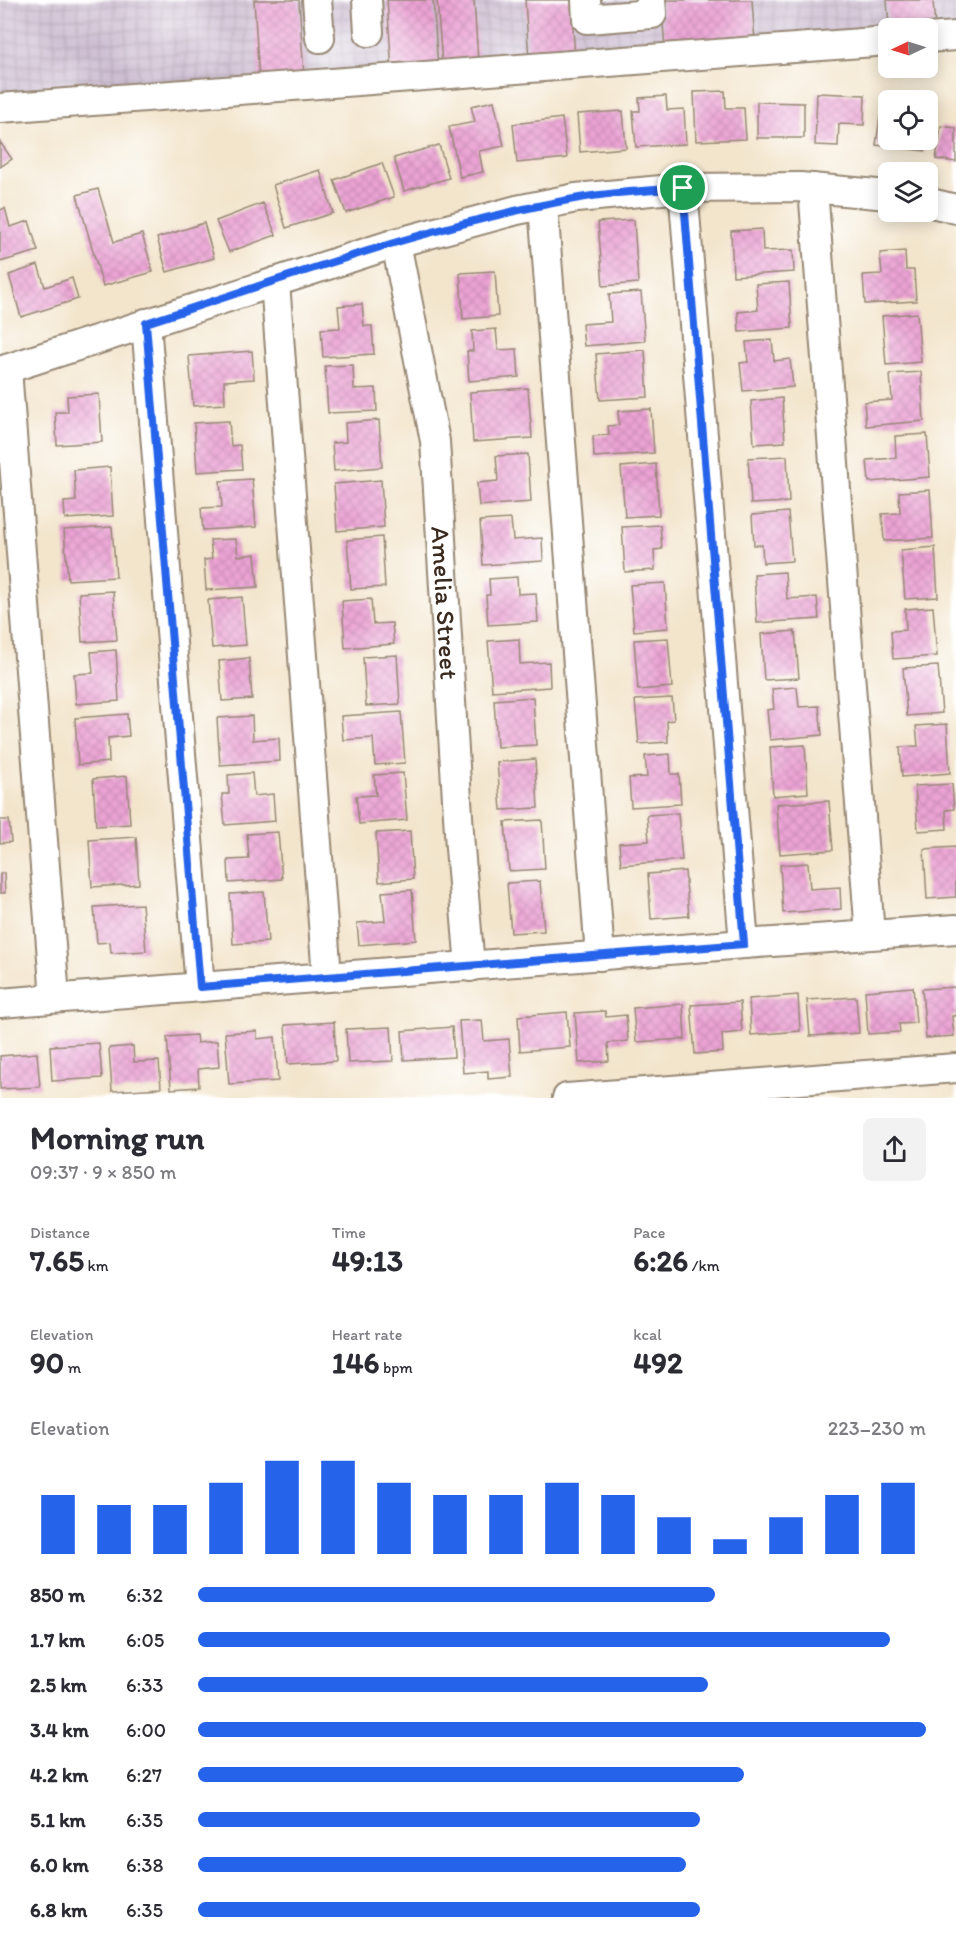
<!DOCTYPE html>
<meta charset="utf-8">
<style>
:root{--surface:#fff;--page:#f2f2f3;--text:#2b2b33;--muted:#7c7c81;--accent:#2563eb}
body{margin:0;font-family:Itim,sans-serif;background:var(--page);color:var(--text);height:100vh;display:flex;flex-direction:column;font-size:22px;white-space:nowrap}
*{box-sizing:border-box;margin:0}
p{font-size:20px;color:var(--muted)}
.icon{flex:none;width:33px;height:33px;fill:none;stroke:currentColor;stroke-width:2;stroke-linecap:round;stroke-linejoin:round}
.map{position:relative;height:1098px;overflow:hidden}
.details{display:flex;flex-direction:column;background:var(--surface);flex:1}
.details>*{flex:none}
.needle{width:39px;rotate:266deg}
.fabs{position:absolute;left:878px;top:18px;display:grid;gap:12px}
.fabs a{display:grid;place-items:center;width:60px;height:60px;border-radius:9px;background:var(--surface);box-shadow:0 3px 15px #0003;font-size:30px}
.pin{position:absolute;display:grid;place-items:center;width:51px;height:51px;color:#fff;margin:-26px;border:3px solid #fff;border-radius:50%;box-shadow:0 2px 6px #0007}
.round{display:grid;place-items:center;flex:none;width:63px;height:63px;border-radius:9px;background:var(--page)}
.headline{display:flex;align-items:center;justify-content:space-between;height:102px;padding:0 30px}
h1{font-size:33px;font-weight:800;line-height:45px}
.stats{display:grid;grid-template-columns:repeat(3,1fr);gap:9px;height:102px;padding:6px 30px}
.stats div{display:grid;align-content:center}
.stats b{font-size:30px;font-weight:800}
.stats small{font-size:16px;font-weight:400}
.stats p{font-size:16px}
.chart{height:168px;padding:12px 30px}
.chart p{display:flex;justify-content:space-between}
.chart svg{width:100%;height:108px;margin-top:6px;stroke:var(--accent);stroke-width:6}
ul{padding:0 30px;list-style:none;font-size:20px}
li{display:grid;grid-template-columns:96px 72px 1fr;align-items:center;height:45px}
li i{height:15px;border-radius:8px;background:var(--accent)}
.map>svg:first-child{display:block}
.industrial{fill:url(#industrial-grid)}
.building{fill:url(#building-cross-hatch)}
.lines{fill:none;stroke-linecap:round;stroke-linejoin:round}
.minor-casing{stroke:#978875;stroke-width:32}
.minor{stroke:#fff;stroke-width:28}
.route-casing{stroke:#fff;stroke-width:12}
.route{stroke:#2563eb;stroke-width:8}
.labels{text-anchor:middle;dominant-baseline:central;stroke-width:4.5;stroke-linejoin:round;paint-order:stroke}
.street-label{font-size:26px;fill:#3b2a1e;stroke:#fff}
</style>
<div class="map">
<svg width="956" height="1098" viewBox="0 0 956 1098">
<defs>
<pattern id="industrial-grid" width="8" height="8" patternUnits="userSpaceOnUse" patternTransform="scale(1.5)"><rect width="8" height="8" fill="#cdbed2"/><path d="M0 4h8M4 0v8" fill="none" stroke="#b1a3b4"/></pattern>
<pattern id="building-cross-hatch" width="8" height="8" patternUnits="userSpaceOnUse" patternTransform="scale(1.5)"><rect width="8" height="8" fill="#eba3d4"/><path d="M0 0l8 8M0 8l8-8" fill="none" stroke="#ca8cb6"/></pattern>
</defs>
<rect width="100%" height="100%" fill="#fff"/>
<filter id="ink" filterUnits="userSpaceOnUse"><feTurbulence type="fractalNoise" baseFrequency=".0167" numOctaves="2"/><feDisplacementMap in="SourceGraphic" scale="12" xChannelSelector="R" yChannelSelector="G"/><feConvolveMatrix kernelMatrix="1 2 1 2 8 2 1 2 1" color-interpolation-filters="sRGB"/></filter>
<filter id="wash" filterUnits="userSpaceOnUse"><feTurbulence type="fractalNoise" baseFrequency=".008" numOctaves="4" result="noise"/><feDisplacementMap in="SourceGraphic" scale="24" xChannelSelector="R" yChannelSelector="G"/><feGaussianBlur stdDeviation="1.35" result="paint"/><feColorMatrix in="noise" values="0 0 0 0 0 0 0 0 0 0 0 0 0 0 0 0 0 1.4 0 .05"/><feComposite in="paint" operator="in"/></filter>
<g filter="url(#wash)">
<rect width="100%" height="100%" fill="#f3e5cc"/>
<path class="industrial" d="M0,0h956v41l-29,-13h-39l-888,86z"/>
<g id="blocks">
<path class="building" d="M254,0h45l5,77 -45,3z
M387,0h46l5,68 -46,3z
M437,0h37l4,61 -36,3z
M525,0h46l4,57 -46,3z
M661,0h91l3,42 -90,6z
M887,0h46l2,29 -46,-1z
M725,91l1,17h18l2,31 -50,2 -2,-49z
M817,93l48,2 -1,30 -25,-1 -1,22 -23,-1z
M666,96l1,14 17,-1 2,35 -50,3 -3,-36h7l-1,-13z
M494,101l10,45 -25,5 4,21 -23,5 -11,-50 26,-5 -4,-16z
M757,102l47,1v35h-47z
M927,105h5l-4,26h-1z
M623,111l3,37 -46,4 -3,-38z
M880,116l8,1v23h39l-2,11 -49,-6z
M562,118l5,40 -50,5 -4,-39z
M941,126l15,2v34l-20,-3z
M0,142l12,17 -12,8z
M439,145l10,33 -45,13 -10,-33z
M382,163l12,34 -48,16 -12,-33z
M320,170l13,43 -47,15 -13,-43z
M98,189l16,53 28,-8 11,38 -50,14 -26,-91z
M263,203l13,32 -47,17 -13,-31z
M5,208l5,19 19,-6 9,30 -38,11v-52z
M634,220l4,63 -35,3 -5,-64z
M204,223l10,35 -47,14 -10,-34z
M762,229l1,22 30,-1 1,22 -61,4 -2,-45z
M905,251l1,19h8l2,31 -51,3 -2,-29 19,-1 -2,-21z
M38,265l7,22 27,-9 6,21 -57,18 -12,-42z
M495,271l3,45 -35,3 -3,-46z
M789,282l3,46 -53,4 -1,-20 20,-2 -2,-26z
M641,292l4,49 -61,5 -2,-22 29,-2 -2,-28z
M362,304l2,22h8l2,28 -51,3 -2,-28 19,-1 -2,-22z
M917,313l4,49 -35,3 -4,-49z
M496,329l2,21 19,-1 2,28 -50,4 -2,-30h6l-1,-20z
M772,340l2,21 16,-2 3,28 -50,4 -3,-28 8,-1 -2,-20z
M645,350l3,47 -48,3 -4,-46z
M252,351l2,28 -30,2 1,23 -32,2 -4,-50z
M353,365l1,24 22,-1 1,23 -49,2 -3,-47z
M921,372l3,49 -58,5 -2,-24 28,-2 -2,-26z
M528,388l4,50 -59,4 -3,-50z
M99,394l3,48 -45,3 -2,-33h13l-1,-16z
M782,398l3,44 -31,2 -3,-43z
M651,409l3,44 -60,4 -1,-21 16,-1 -1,-9 11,-1 -1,-14z
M379,420l3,47 -48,4 -2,-28 14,-1 -1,-19z
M229,421l2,25 9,-1 2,24 -45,3 -3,-49z
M927,434l3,43 -61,5 -2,-22 29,-2 -1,-22z
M528,454l3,48 -52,4 -2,-23 21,-2 -2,-25z
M787,456l2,46 -38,2 -3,-46z
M656,464l3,51 -34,2 -4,-50z
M110,467l3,49 -48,3 -1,-17 12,-1 -2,-31z
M252,479l4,48 -53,3 -2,-22 21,-1 -2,-26z
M381,480l3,47 -47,4 -3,-47z
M930,490l3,48 -49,3 -2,-27 18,-1 -1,-21z
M788,512l4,49 -29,2 -1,-18h-8l-2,-30z
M511,519l2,21 29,-2 1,23 -60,4 -3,-44z
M660,525l2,24 -8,1 1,20 -30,2 -3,-45z
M112,527l4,50 -48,3 -4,-50z
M382,537l3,50 -34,2 -4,-49z
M236,539l2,17 17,-2 3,33 -52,3 -2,-30 8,-1 -2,-19z
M935,547l3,50 -33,2 -4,-49z
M785,572l2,27 30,-2 2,22 -62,4 -3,-49z
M517,577l1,17 18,-1 2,29 -50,3 -2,-30h4l-1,-16z
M665,583l3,45 -34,3 -4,-46z
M113,591l4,49 -35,2 -3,-49z
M242,597l4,48 -34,3 -4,-48z
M371,599l2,25 19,-1 2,21 -49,4 -3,-47z
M933,607l4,49 -44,3 -2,-28 15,-1 -1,-21z
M795,631l4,47 -35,2 -3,-46z
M668,638l4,49 -34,3 -4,-50z
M519,639l1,25 29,-2 1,25 -58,4 -4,-50z
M116,650l3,51 -43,3 -2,-30 19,-1 -2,-21z
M397,655l3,49 -34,2 -3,-49z
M249,658l3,41 -30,2 -3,-40z
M938,666l4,47 -35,3 -4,-48z
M797,687l2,20 20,-1 3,29 -52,5 -3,-30 7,-1 -2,-20z
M533,697l3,48 -39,2 -3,-47z
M672,698l2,22 -7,1 1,21 -29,2 -4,-44z
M401,712l4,51 -30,2 -2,-27 -30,2 -2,-24z
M127,714l2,22 -21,2 1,24 -31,3 -3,-47z
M252,716l1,24 26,-2 1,23 -60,4 -3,-47z
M947,724l3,49 -48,4 -2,-30 18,-1 -2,-20z
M805,745l3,48 -35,3 -3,-49z
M670,754l1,20h8l2,30 -50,3 -2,-29 18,-1 -2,-21z
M535,759l3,49 -37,2 -4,-48z
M252,773l2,23 19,-2 2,27 -50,4 -3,-31h7l-1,-19z
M403,773l4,47 -48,4 -3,-28 20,-1 -2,-20z
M127,776l3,48 -34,2 -3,-47z
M952,784l2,25 -8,1 1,19 -29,2 -3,-45z
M829,801l4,49 -53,4 -4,-50z
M678,813l4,47 -61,5 -2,-22 30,-2 -2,-26z
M0,820h9l2,22 -11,1z
M542,820l3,49 -36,2 -4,-49z
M410,831l3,48 -34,3 -3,-49z
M278,832l4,47 -53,4 -1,-23 21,-1 -2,-25z
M136,837l3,47 -47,3 -3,-47z
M956,847v50l-29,2 -3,-50z
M808,863l2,26 30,-2 1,22 -58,4 -3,-48z
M685,871l4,45 -38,3 -3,-45z
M4,873l1,20h-5v-19z
M540,881l4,50 -33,2 -4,-50z
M412,890l4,50 -57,5 -2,-22 28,-2 -3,-29z
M264,892l4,50 -35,2 -3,-50z
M142,904l4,47 -35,2 -1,-11 -13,1 -3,-36z
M913,987l3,36 -17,1 1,8 -32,2 -3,-43z
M956,987v29h-4l2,20 -28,2 -4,-49z
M798,995l2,36 -49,4 -2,-36z
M856,997l3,36 -49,3 -3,-36z
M740,1002l2,30 -20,2 1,18 -28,2 -4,-49z
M683,1004l2,35 -49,3 -3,-34z
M605,1011l1,6 20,-2 2,26 -20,2 1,18 -30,2 -4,-50z
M567,1012l3,35 -50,4 -2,-35z
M482,1020l2,21 25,-2 3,38 -24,2v-8l-25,2 -4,-52z
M334,1022l2,39 -48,3 -3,-39z
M391,1027l2,34 -45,2 -2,-34z
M452,1027l2,30 -50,3 -2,-29z
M257,1031v8l18,-2 3,44 -49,3 -4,-51z
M196,1035l1,8 20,-2 2,26 -21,2 1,18 -28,2 -4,-52z
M99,1043l3,35 -50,3 -2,-35z
M133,1046l1,16 25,-1 2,27 -49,3 -3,-43z
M37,1053l3,34 -40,2v-33z"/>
</g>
</g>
<g filter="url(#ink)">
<use href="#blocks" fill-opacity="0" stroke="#978875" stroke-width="1.5"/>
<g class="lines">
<defs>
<g id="minor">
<path d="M317,0l3,38"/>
<path d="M367,0l2,32"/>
<path d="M586,0l1,19 65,-5 -1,-14"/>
<path d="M927,38l29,-2"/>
<path d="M0,108l888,-67"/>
<path d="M683,188l61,756"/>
<path d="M813,188l57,747"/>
<path d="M927,202l29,7"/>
<path d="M543,205l57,751"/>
<path id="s1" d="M396,243l39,198 25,407 10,119"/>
<path d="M275,282l52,695"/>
<path d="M146,323l54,664"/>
<path d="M7,369l48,629"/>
<path d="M0,371l396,-128 121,-33 59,-12 107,-10 117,-1 88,8"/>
<path d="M0,1003l744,-59 212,-15"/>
<path d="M567,1098l389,-30"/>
</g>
</defs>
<use href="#minor" class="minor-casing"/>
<use href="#minor" class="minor"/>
</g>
</g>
<g class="lines" filter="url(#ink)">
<defs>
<path id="route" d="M683,188l61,756 -544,43 -54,-664c141,-45 282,-98 428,-124 35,-7 73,-8 109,-11z"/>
</defs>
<use href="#route" class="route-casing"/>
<use href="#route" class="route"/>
</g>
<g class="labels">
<g class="street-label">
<text stroke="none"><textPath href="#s1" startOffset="364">Amelia Street</textPath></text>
</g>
</g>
</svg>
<div class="fabs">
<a><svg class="needle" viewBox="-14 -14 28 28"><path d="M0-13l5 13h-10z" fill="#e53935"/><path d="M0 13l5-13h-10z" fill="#7c7c81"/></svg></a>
<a><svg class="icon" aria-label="locate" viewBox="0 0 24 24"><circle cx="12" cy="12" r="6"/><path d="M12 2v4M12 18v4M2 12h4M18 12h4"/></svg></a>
<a><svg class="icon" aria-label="layers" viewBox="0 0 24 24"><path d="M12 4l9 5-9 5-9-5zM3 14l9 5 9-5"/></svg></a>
</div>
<div class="pin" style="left:683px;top:188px;background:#1e9e55"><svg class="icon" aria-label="arrive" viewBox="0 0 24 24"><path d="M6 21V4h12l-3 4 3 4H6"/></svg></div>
</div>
<section class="details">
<div class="headline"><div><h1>Morning run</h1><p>09:37 · 9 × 850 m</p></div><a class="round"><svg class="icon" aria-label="share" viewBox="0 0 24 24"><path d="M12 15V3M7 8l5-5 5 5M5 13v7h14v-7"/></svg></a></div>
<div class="stats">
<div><p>Distance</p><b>7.65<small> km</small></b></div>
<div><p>Time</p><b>49:13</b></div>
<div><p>Pace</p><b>6:26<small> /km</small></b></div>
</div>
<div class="stats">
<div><p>Elevation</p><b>90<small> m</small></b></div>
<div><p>Heart rate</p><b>146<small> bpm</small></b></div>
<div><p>kcal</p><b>492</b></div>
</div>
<div class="chart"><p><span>Elevation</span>223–230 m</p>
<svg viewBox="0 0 160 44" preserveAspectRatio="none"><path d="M5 44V20M15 44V24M25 44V24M35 44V15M45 44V6M55 44V6M65 44V15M75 44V20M85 44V20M95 44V15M105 44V20M115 44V29M125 44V38M135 44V29M145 44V20M155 44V15"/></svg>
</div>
<ul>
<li><b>850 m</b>6:32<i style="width:71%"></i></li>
<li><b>1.7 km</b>6:05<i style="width:95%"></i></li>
<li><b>2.5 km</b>6:33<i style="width:70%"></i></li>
<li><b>3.4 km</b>6:00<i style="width:100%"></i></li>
<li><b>4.2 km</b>6:27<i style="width:75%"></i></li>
<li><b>5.1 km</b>6:35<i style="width:69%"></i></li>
<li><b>6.0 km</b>6:38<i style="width:67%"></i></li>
<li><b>6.8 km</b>6:35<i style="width:69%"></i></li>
</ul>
</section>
